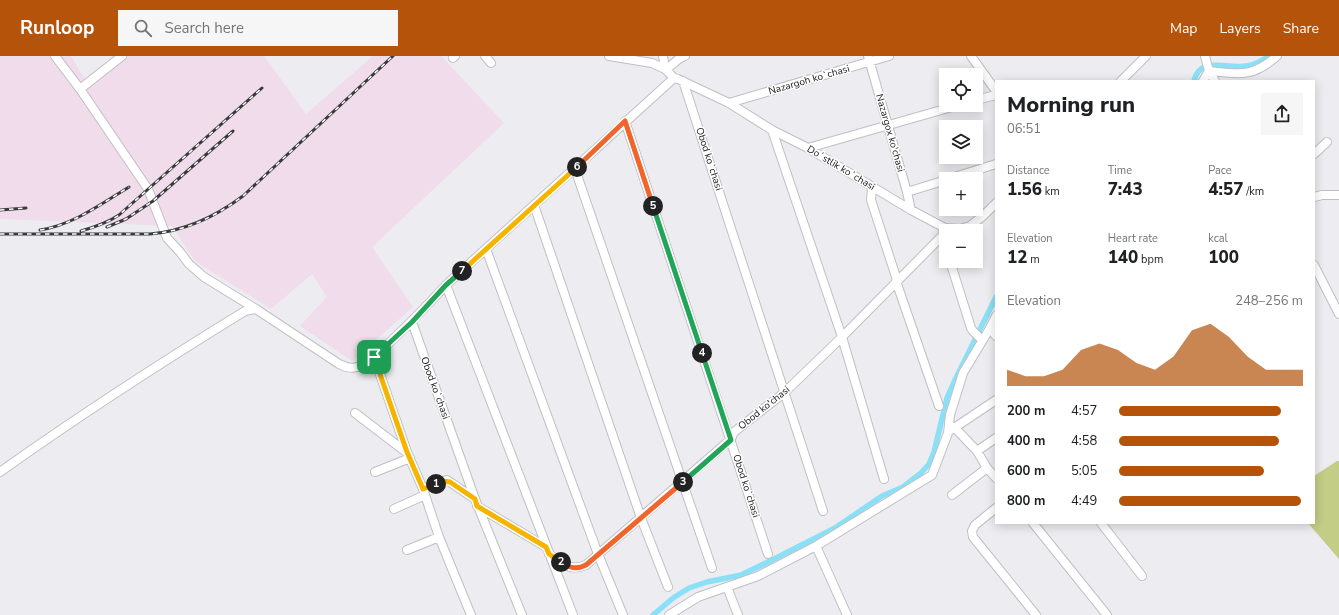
<!DOCTYPE html>
<meta charset="utf-8">
<style>
:root{--surface:#fff;--page:#f6f6f6;--text:#202124;--muted:#757577;--accent:#b45309}
body{margin:0;font-family:"Nunito Sans",sans-serif;background:var(--page);color:var(--text);height:100vh;display:flex;flex-direction:column;font-size:15px;white-space:nowrap}
*{box-sizing:border-box;margin:0}
p{font-size:13px;color:var(--muted)}
.icon{flex:none;width:22px;height:22px;fill:none;stroke:currentColor;stroke-width:2;stroke-linecap:round;stroke-linejoin:round}
.map{position:relative;flex:1;overflow:hidden}
.sheet{position:absolute;left:995px;top:24px;width:320px;height:444px;display:flex;flex-direction:column;background:var(--surface);border-radius:0px;box-shadow:0 2px 10px #0003}
.sheet>*{flex:none}
.tools{position:absolute;left:939px;top:12px;display:grid;gap:8px}
.tools a{display:grid;place-items:center;width:44px;height:44px;border-radius:0px;background:var(--surface);box-shadow:0 2px 10px #0003;font-size:20px}
.pin{position:absolute;display:grid;place-items:center;width:34px;height:34px;color:#fff;margin:-17px;border-radius:8px;box-shadow:0 2px 6px #0006}
.km{position:absolute;width:20px;height:20px;margin:-10px;border-radius:50%;background:#222;color:#fff;font-size:11px;line-height:20px;text-align:center}
.round{display:grid;place-items:center;flex:none;width:42px;height:42px;border-radius:0px;background:var(--page)}
.summary{display:flex;align-items:center;justify-content:space-between;height:68px;padding:0 12px}
h1{font-size:22px;font-weight:800;line-height:30px}
.stats{display:grid;grid-template-columns:repeat(3,1fr);gap:6px;height:68px;padding:4px 12px}
.stats div{display:grid;align-content:center}
.stats b{font-size:17px;font-weight:800}
.stats small{font-size:11px;font-weight:400}
.stats p{font-size:11px}
.chart{height:112px;padding:8px 12px}
.chart p{display:flex;justify-content:space-between}
.chart svg{width:100%;height:72px;margin-top:4px;fill:var(--accent);opacity:.7}
ul{padding:0 12px;list-style:none;font-size:13px}
li{display:grid;grid-template-columns:64px 48px 1fr;align-items:center;height:30px}
li i{height:10px;border-radius:5px;background:var(--accent)}
header{display:flex;align-items:center;gap:24px;box-sizing:border-box;height:56px;padding:0 20px;background:var(--accent);color:#fff}
header strong{font-size:19px}
nav{display:flex;gap:22px;margin-inline-start:auto;font-size:14px}
.search{width:280px;height:36px;background:var(--page);display:flex;align-items:center;gap:10px;box-sizing:border-box;padding:0 14px;border-radius:0px;color:var(--muted);font-size:15px}
.map>svg:first-child{display:block}
.industrial{fill:#f0dceb}
.green{fill:#c3cd86}
.lines{fill:none;stroke-linecap:round;stroke-linejoin:round}
.canal{stroke:#8ae1f7;stroke-width:5.5}
.minor-casing{stroke:#bfbfc4;stroke-width:10}
.minor{stroke:#fff;stroke-width:8}
.rail-casing{stroke:#3a3a3d;stroke-width:3}
.rail{stroke:#fff;stroke-width:1.5;stroke-dasharray:4.5;stroke-linecap:butt}
.split-1-casing{stroke:#fff;stroke-width:8}
.split-2-casing{stroke:#fff;stroke-width:8}
.split-3-casing{stroke:#fff;stroke-width:8}
.split-4-casing{stroke:#fff;stroke-width:8}
.split-5-casing{stroke:#fff;stroke-width:8}
.split-6-casing{stroke:#fff;stroke-width:8}
.split-7-casing{stroke:#fff;stroke-width:8}
.split-8-casing{stroke:#fff;stroke-width:8}
.split-1{stroke:#f5b400;stroke-width:5}
.split-2{stroke:#f5b400;stroke-width:5}
.split-3{stroke:#f0652b;stroke-width:5}
.split-4{stroke:#22a559;stroke-width:5}
.split-5{stroke:#22a559;stroke-width:5}
.split-6{stroke:#f0652b;stroke-width:5}
.split-7{stroke:#f5b400;stroke-width:5}
.split-8{stroke:#22a559;stroke-width:5}
.labels{text-anchor:middle;dominant-baseline:central;stroke-width:3;stroke-linejoin:round;paint-order:stroke}
.street-label{font-size:10px;fill:#151517;stroke:#fff}
</style>
<header>
<strong>Runloop</strong>
<div class="search"><svg class="icon" aria-label="search" viewBox="0 0 24 24"><circle cx="10" cy="10" r="6"/><path d="M15 15l6 6"/></svg>Search here</div>
<nav><a>Map</a><a>Layers</a><a>Share</a></nav>
</header>
<div class="map">
<svg width="1339" height="559" viewBox="0 0 1339 559">
<rect width="100%" height="100%" fill="#ececf1"/>
<path class="industrial" d="M0,0h71l18,30 35,-30h140l42,58 67,-58h68l63,67 -132,124 41,60 -61,54 -52,-35 27,-29 -15,-23 -41,35 -76,-48 -23,-35 -172,-7z"/>
<path class="green" d="M1337,405h2v98l-31,-36h6v-47z"/>
<g class="lines">
<path class="canal" d="M1194,25c6,-25 30,-12 52,-15 8,-1 16,-5 23,-10
M653,559l20,-17 16,-10 18,-6 34,-7 31,-15 63,-32 47,-32 21,-9 18,-14 8,-9 5,-12 13,-54 9,-20 40,-81"/>
<defs>
<path id="minor" d="M55,0l25,33 42,-33
M485,0l6,7
M609,0l43,7 13,6c10,-4 10,-10 20,-13
M663,0l2,13 9,9
M868,0l39,136 4,18
M971,0l25,35
M1205,0l4,15 6,10
M453,2l2,-2
M1209,15c30,3 43,7 68,-15
M683,25l140,430
M1121,25l25,-25
M1203,25l6,-10
M80,33l68,100 19,49 13,14 9,12 15,13 52,32 83,55c7,3 11,5 18,3 13,-4 23,-15 32,-24 20,-19 39,-38 57,-58l228,-207 4,1 51,24 43,27 36,18 103,62 34,18 15,1 10,-3 13,-10 13,-13
M976,44l20,-5
M729,47l160,-47
M625,65l143,433
M772,74l70,207 42,142
M808,92l151,-43
M1314,98l13,-12
M575,113l137,399
M948,123l48,-15
M872,131l-1,13 26,80
M907,136l39,-12
M1314,141l8,-2h17
M534,149l107,313 27,69
M942,180l4,13
M486,193l112,305 25,61
M950,205l21,67 2,3 9,9
M1314,209l25,49
M896,225l43,125
M446,229l127,330
M412,266l63,177 47,116
M990,272l6,8
M374,301l33,95 16,37 16,48 32,78
M355,357l51,39
M954,371l23,24 10,17 9,10
M951,374l45,-30
M977,395l19,-13
M0,416c80,-57 162,-110 245,-161l11,-2
M375,416l35,-14
M423,433l24,-9 28,19
M952,439l35,-27
M477,450l69,41
M996,452l-21,17 -3,6 1,6 63,78
M394,453l31,-14
M1033,467l74,92
M1101,467l41,53
M816,490l31,69
M407,494l32,-13
M549,498c13,9 21,18 37,11l145,-126 3,-7 51,-40 57,-55 100,-101 3,-8
M727,531l11,28
M669,559l29,-18 60,-21 58,-30 116,-71 16,-42 2,-18 13,-42 27,-45 6,-12"/>
</defs>
<use href="#minor" class="minor-casing"/>
<use href="#minor" class="minor"/>
<defs>
<path id="rail" d="M0,154l26,-2
M107,171l19,-8 27,-18 80,-70
M40,174c33,-5 61,-26 89,-43
M81,175c14,-4 26,-8 38,-16l143,-127
M0,178h150c36,-3 65,-17 93,-38l150,-140"/>
</defs>
<use href="#rail" class="rail-casing"/>
<use href="#rail" class="rail"/>
</g>
<g class="lines">
<defs>
<path id="split-1" d="M374,301l33,95 16,37 13,-5"/>
<path id="split-2" d="M436,428l7,-3 7,1 25,17 2,7 69,41 3,7 12,8"/>
<path id="split-3" d="M561,506c9,6 15,8 25,3l97,-83"/>
<path id="split-4" d="M683,426l48,-42 -29,-87"/>
<path id="split-5" d="M653,150l49,147"/>
<path id="split-6" d="M577,111l48,-46 28,85"/>
<path id="split-7" d="M462,215l115,-104"/>
<path id="split-8" d="M374,301l38,-35 34,-37 16,-14"/>
</defs>
<use href="#split-1" class="split-1-casing"/>
<use href="#split-2" class="split-2-casing"/>
<use href="#split-3" class="split-3-casing"/>
<use href="#split-4" class="split-4-casing"/>
<use href="#split-5" class="split-5-casing"/>
<use href="#split-6" class="split-6-casing"/>
<use href="#split-7" class="split-7-casing"/>
<use href="#split-8" class="split-8-casing"/>
<use href="#split-1" class="split-1"/>
<use href="#split-2" class="split-2"/>
<use href="#split-3" class="split-3"/>
<use href="#split-4" class="split-4"/>
<use href="#split-5" class="split-5"/>
<use href="#split-6" class="split-6"/>
<use href="#split-7" class="split-7"/>
<use href="#split-8" class="split-8"/>
</g>
<g class="labels">
<g class="street-label">
<text transform="translate(809 24) rotate(-16)">Nazargoh koʻchasi</text>
<text transform="translate(890 77) rotate(74)">Nazargox ko'chasi</text>
<text transform="translate(709 103) rotate(72)">Obod koʻchasi</text>
<text transform="translate(841 112) rotate(31)">Doʻstlik koʻchasi</text>
<text transform="translate(435 332) rotate(70)">Obod koʻchasi</text>
<text transform="translate(764 352) rotate(-39)">Obod ko'chasi</text>
<text transform="translate(746 430) rotate(72)">Obod koʻchasi</text>
</g>
</g>
</svg>
<div class="tools">
<a><svg class="icon" aria-label="locate" viewBox="0 0 24 24"><circle cx="12" cy="12" r="6"/><path d="M12 2v4M12 18v4M2 12h4M18 12h4"/></svg></a>
<a><svg class="icon" aria-label="layers" viewBox="0 0 24 24"><path d="M12 4l9 5-9 5-9-5zM3 14l9 5 9-5"/></svg></a>
<a>+</a>
<a>−</a>
</div>
<div class="pin" style="left:374px;top:301px;background:#1e9e55"><svg class="icon" aria-label="arrive" viewBox="0 0 24 24"><path d="M6 21V4h12l-3 4 3 4H6"/></svg></div>
<b class="km" style="left:436px;top:428px">1</b>
<b class="km" style="left:561px;top:506px">2</b>
<b class="km" style="left:683px;top:426px">3</b>
<b class="km" style="left:702px;top:297px">4</b>
<b class="km" style="left:653px;top:150px">5</b>
<b class="km" style="left:577px;top:111px">6</b>
<b class="km" style="left:462px;top:215px">7</b>
<section class="sheet">
<div class="summary"><div><h1>Morning run</h1><p>06:51</p></div><a class="round"><svg class="icon" aria-label="share" viewBox="0 0 24 24"><path d="M12 15V3M7 8l5-5 5 5M5 13v7h14v-7"/></svg></a></div>
<div class="stats">
<div><p>Distance</p><b>1.56<small> km</small></b></div>
<div><p>Time</p><b>7:43</b></div>
<div><p>Pace</p><b>4:57<small> /km</small></b></div>
</div>
<div class="stats">
<div><p>Elevation</p><b>12<small> m</small></b></div>
<div><p>Heart rate</p><b>140<small> bpm</small></b></div>
<div><p>kcal</p><b>100</b></div>
</div>
<div class="chart"><p><span>Elevation</span>248–256 m</p>
<svg viewBox="0 0 160 44" preserveAspectRatio="none"><path d="M0 44V34L10 38L20 38L30 34L40 22L50 18L60 22L70 30L80 34L90 26L100 10L110 6L120 14L130 26L140 34L150 34L160 34V44z"/></svg>
</div>
<ul>
<li><b>200 m</b>4:57<i style="width:88%"></i></li>
<li><b>400 m</b>4:58<i style="width:87%"></i></li>
<li><b>600 m</b>5:05<i style="width:79%"></i></li>
<li><b>800 m</b>4:49<i style="width:99%"></i></li>
</ul>
</section>
</div>
